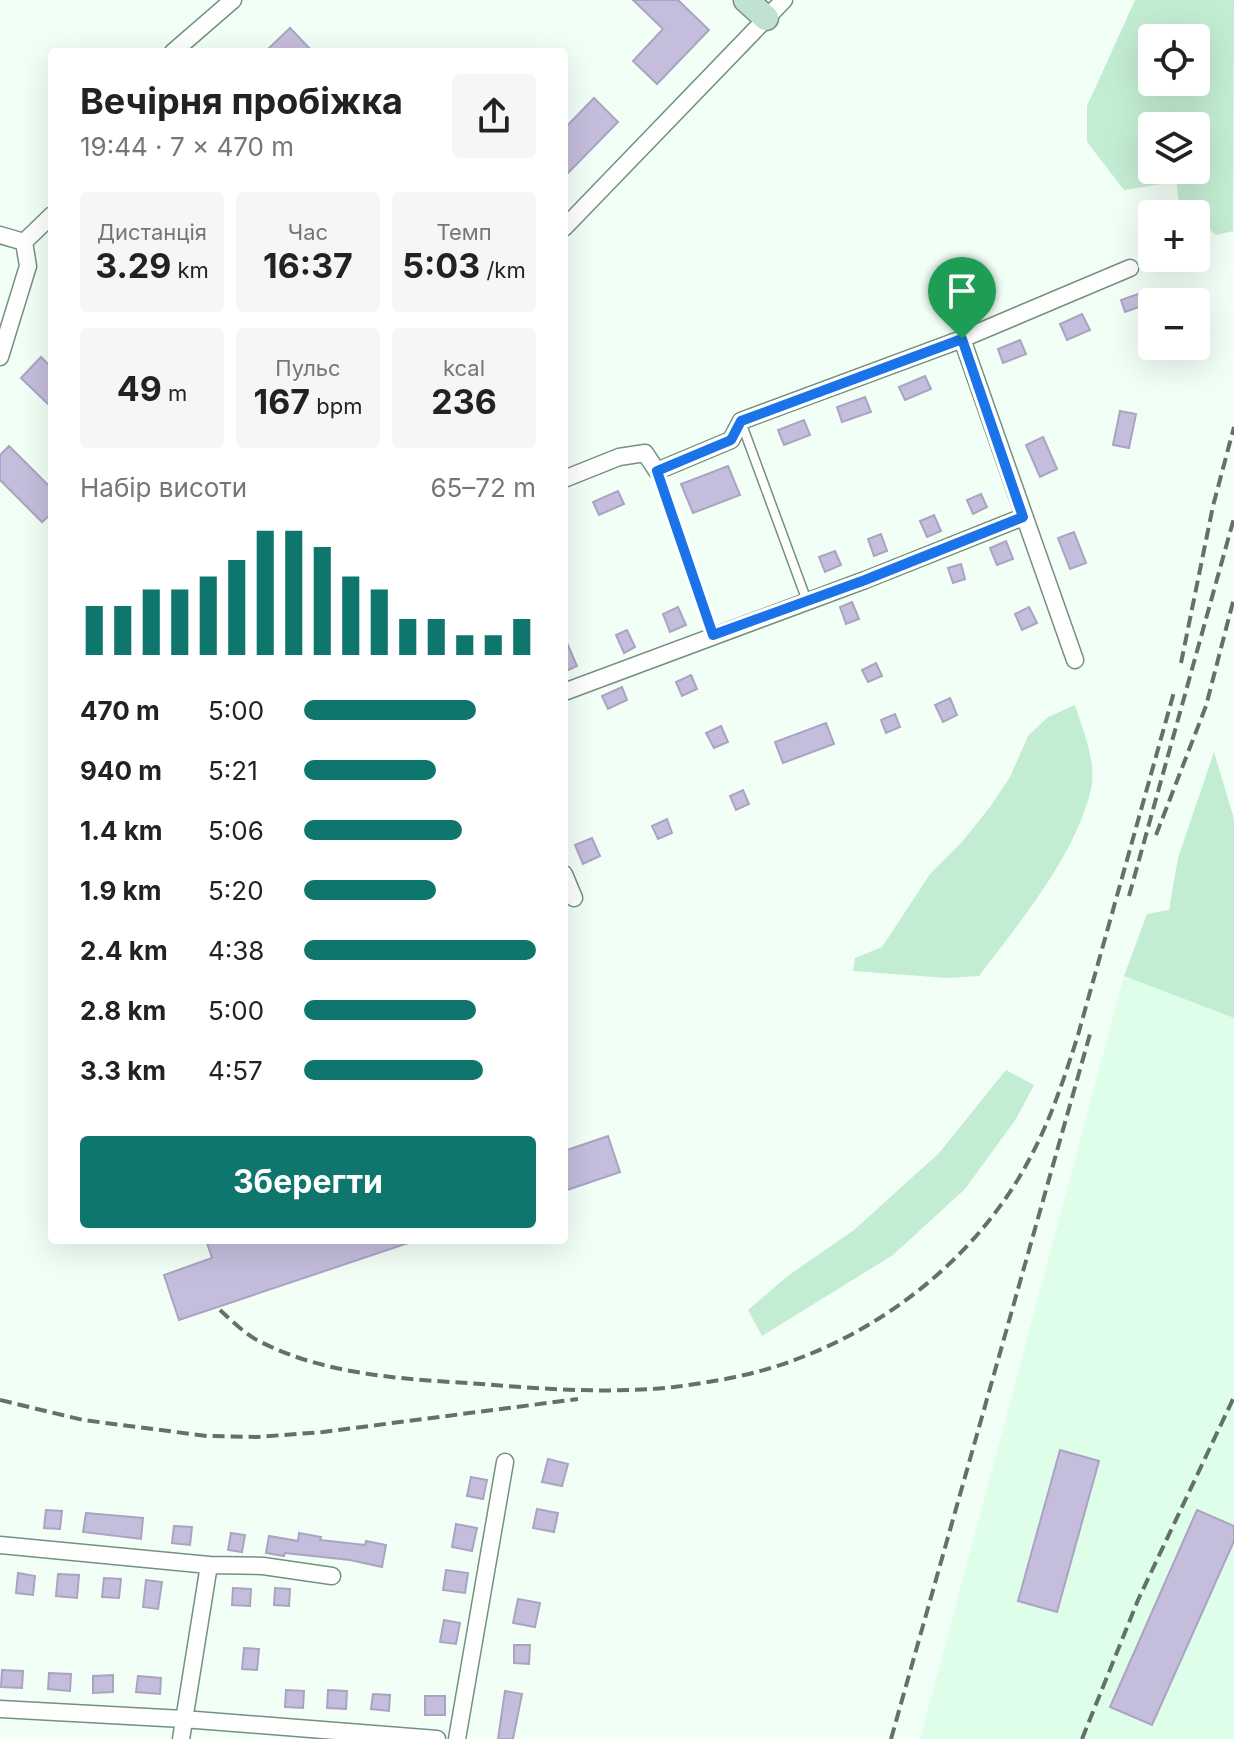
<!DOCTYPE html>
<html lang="uk">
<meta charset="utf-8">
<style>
:root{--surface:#fff;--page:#f6f6f6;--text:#222;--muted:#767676;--accent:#0f766e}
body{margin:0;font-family:Inter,sans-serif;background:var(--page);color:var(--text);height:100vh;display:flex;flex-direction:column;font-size:30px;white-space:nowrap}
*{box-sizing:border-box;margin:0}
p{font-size:26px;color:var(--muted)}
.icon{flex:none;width:44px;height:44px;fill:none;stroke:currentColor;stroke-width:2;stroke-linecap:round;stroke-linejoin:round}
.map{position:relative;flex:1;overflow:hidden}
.side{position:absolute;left:48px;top:48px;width:520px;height:1196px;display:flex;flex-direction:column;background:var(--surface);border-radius:8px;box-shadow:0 8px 32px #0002}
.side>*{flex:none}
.tools{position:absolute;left:1138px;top:24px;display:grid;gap:16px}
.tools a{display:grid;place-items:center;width:72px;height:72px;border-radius:8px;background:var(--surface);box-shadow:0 8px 32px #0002;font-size:40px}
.pin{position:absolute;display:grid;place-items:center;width:68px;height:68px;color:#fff;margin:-82px -34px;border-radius:50% 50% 50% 0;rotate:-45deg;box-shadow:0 0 8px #0007}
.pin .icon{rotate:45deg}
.round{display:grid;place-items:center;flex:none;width:84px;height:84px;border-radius:8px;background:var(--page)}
.headline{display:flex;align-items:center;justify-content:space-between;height:136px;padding:0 32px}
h1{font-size:36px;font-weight:700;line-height:60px}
.metrics{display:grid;grid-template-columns:repeat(3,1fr);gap:12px;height:136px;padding:8px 32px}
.metrics div{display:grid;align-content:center;border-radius:8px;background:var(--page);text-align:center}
.metrics b{font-size:34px;font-weight:700}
.metrics small{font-size:22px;font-weight:400}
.metrics p{font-size:22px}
.chart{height:224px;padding:16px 32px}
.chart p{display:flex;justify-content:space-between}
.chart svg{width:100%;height:144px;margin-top:8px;stroke:var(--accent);stroke-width:6}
.primary-button{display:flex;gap:16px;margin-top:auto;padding:16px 32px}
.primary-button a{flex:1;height:92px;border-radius:8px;background:var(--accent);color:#fff;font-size:32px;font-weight:700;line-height:92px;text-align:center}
ul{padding:0 32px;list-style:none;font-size:26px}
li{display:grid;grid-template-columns:128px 96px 1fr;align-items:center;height:60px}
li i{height:20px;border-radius:10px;background:var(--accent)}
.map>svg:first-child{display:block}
.built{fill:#defee9}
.green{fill:#c3edd2;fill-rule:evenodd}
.building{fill:#c4bddc;stroke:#aaa4c2;stroke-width:2}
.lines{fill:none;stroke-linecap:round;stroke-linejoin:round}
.lane-casing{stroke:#74917e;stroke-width:11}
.street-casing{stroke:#74917e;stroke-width:19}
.secondary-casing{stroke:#74917e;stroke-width:27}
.lane{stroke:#fff;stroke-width:8}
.street{stroke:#fff;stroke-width:16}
.secondary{stroke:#c1e2d1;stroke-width:24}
.rail{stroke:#647068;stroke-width:4;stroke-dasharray:12 6;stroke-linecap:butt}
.route-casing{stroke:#fff;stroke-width:16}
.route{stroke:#1a73e8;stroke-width:10}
</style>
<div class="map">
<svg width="1234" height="1739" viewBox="0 0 1234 1739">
<rect width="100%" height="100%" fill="#f2fff6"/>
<path class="built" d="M1124,976l110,42v721h-314z"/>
<path class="green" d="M1135,0h99l-1,231 -17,4 -20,-16v-5h-6l-11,-10 -4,-34h21v-44h-44v44h17l-7,14 -38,6 -37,-48v-36zM1152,38h44v44h-44z
M1075,705c8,26 22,57 16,84 -15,66 -72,134 -112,187l-32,2 -94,-7 2,-13 27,-11 48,-73 31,-31 29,-36 20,-30 18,-41 20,-19z
M1214,752l20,67v199l-110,-42 23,-62 22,-4 9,-52z
M1006,1070l28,15 -18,34 -51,70 -72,66 -131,81 -14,-26 41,-35 65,-45 85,-77z"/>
<path class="building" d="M633,0h45l31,30 -52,54 -24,-23 30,-32z
M290,28l23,24h-48z
M594,98l24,24 -54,55v-48z
M1152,289l4,12 -31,11 -4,-12z
M1082,314l8,16 -23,10 -7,-16z
M1020,340l6,14 -23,9 -5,-14z
M41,357l11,11v40l-31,-30z
M925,376l6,13 -26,11 -6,-13z
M865,397l6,15 -29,10 -5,-15z
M1120,411l16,3 -7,34 -16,-3z
M804,420l6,15 -26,10 -6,-15z
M1043,437l14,32 -17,8 -14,-32z
M9,446l43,43v24l-10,9 -42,-42v-25z
M728,466l12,29 -47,18 -12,-29z
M618,491l6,13 -25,11 -6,-13z
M981,494l6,13 -14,7 -6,-14z
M934,515l7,16 -14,6 -7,-16z
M1074,532l12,31 -16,6 -12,-31z
M881,534l6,17 -13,5 -6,-17z
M1006,541l7,18 -16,6 -7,-17z
M835,551l6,14 -16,7 -6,-15z
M961,564l4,15 -12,4 -5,-15z
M852,602l7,17 -13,5 -6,-17z
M678,607l8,18 -16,7 -7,-18z
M1029,607l8,16 -15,7 -7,-16z
M627,630l8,17 -11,6 -8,-18z
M564,636l13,30 -13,6z
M876,663l6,13 -14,6 -6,-12z
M691,675l6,14 -15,7 -6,-14z
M622,687l5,13 -19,9 -6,-13z
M950,698l7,17 -14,7 -8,-17z
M895,714l5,13 -14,6 -5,-13z
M826,723l8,21 -51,19 -8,-21z
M721,726l7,16 -14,6 -8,-15z
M743,790l6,14 -13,6 -6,-14z
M667,819l5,14 -14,6 -6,-13z
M592,838l8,18 -17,8 -8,-19z
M608,1136l12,36 -56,19v-40z
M206,1240h205v2l-232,78 -15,-45 48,-17z
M1060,1450l39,11 -42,151 -39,-11z
M548,1459l20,5 -6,22 -20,-4z
M471,1477l16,3 -4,19 -16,-3z
M537,1509l21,4 -4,19 -21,-4z
M46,1510l16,1 -2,18 -16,-1z
M1197,1510l37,16v15l-82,184 -42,-18z
M86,1513l57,5 -2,21 -58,-7z
M456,1524l21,4 -5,23 -20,-4z
M174,1526l18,1 -2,18 -18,-2z
M231,1533l14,2 -3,17 -14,-2z
M299,1533l22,4 -1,3 45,5 1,-4 20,4 -4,22 -32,-7 -65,-7 -1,3 -18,-3 3,-17 29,5z
M446,1570l22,3 -3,20 -22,-3z
M18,1573l17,3 -2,19 -17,-2z
M58,1574l21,1 -2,23 -21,-2z
M104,1578l17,1 -2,19 -17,-1z
M146,1580l16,2 -4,27 -15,-2z
M233,1588l18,1 -1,17 -18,-1z
M275,1588l15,1 -1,17 -15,-1z
M518,1599l22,4 -5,24 -22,-4z
M444,1620l16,3 -4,21 -16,-2z
M514,1645h16l-1,19 -15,-1z
M244,1648l15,1 -2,21 -15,-1z
M2,1670l21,1 -1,17 -21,-1z
M49,1673l22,1 -1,17 -22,-2z
M113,1675v17l-20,1v-17z
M138,1676l23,2 -1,16 -24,-2z
M286,1690l18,1 -1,17 -18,-1z
M328,1690l19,1 -1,18 -19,-1z
M505,1691l17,3 -9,45h-15z
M373,1694l17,1 -1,16 -18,-2z
M425,1696h20v19h-20z"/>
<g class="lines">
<defs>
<path id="lane" d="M741,422l66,179
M657,472l56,163"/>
<path id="street" d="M173,52l60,-52
M564,228l220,-228
M0,235l24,7 28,-27
M962,339l113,321
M0,357l28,-91 -4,-24
M564,479l55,-22 26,-4 12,18 74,-31 10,-19 221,-82 168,-71
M564,692l301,-112 158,-63
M564,874l10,24
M0,1545l209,20 54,1 69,10
M0,1709l183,10 254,20
M181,1739l28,-174
M457,1739l48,-277"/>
<path id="secondary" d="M746,0l20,18"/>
</defs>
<use href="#lane" class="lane-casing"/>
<use href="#street" class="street-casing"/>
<use href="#secondary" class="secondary-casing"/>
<use href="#lane" class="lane"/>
<use href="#street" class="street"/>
<use href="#secondary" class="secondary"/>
<path class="rail" d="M1181,663l32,-157 21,-79
M1156,835l50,-129 28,-108
M1129,896l105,-378
M220,1310c11,10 24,23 37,30 68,36 149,39 224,44 63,5 129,10 193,3 40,-5 85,-13 123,-28 97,-36 185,-109 233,-201 21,-39 35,-82 48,-123l96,-343
M0,1400l83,20 124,16 50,1 66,-5 255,-33
M891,1739l199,-705
M1082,1739l56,-139 96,-203"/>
</g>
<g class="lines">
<defs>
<path id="route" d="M962,339l61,178 -158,63 -152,55 -56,-164 74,-31 10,-19z"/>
</defs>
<use href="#route" class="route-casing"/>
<use href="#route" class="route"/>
</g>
</svg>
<div class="tools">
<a><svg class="icon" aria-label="locate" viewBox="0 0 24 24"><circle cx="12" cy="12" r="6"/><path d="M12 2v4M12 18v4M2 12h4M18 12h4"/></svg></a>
<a><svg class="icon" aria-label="layers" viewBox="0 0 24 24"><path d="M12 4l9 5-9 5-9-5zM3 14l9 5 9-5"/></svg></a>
<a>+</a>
<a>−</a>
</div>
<div class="pin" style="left:962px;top:339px;background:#1e9e55"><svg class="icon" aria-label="arrive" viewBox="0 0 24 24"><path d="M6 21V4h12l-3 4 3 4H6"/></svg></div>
<section class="side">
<div class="headline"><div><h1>Вечірня пробіжка</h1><p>19:44 · 7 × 470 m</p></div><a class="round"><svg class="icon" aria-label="share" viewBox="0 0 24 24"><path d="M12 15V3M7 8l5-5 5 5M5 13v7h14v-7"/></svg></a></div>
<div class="metrics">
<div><p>Дистанція</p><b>3.29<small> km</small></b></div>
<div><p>Час</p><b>16:37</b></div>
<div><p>Темп</p><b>5:03<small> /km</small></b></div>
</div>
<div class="metrics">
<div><b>49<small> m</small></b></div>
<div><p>Пульс</p><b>167<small> bpm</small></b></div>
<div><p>kcal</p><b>236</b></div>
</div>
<div class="chart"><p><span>Набір висоти</span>65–72 m</p>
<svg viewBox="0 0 160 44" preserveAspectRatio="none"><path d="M5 44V29M15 44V29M25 44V24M35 44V24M45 44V20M55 44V15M65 44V6M75 44V6M85 44V11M95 44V20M105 44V24M115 44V33M125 44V33M135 44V38M145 44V38M155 44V33"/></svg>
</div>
<ul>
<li><b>470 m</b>5:00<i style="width:74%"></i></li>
<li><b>940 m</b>5:21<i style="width:57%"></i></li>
<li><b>1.4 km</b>5:06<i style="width:68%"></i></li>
<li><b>1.9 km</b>5:20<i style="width:57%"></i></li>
<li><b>2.4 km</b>4:38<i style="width:100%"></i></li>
<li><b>2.8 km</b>5:00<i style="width:74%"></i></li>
<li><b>3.3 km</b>4:57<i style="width:77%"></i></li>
</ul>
<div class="primary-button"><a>Зберегти</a></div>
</section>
</div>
